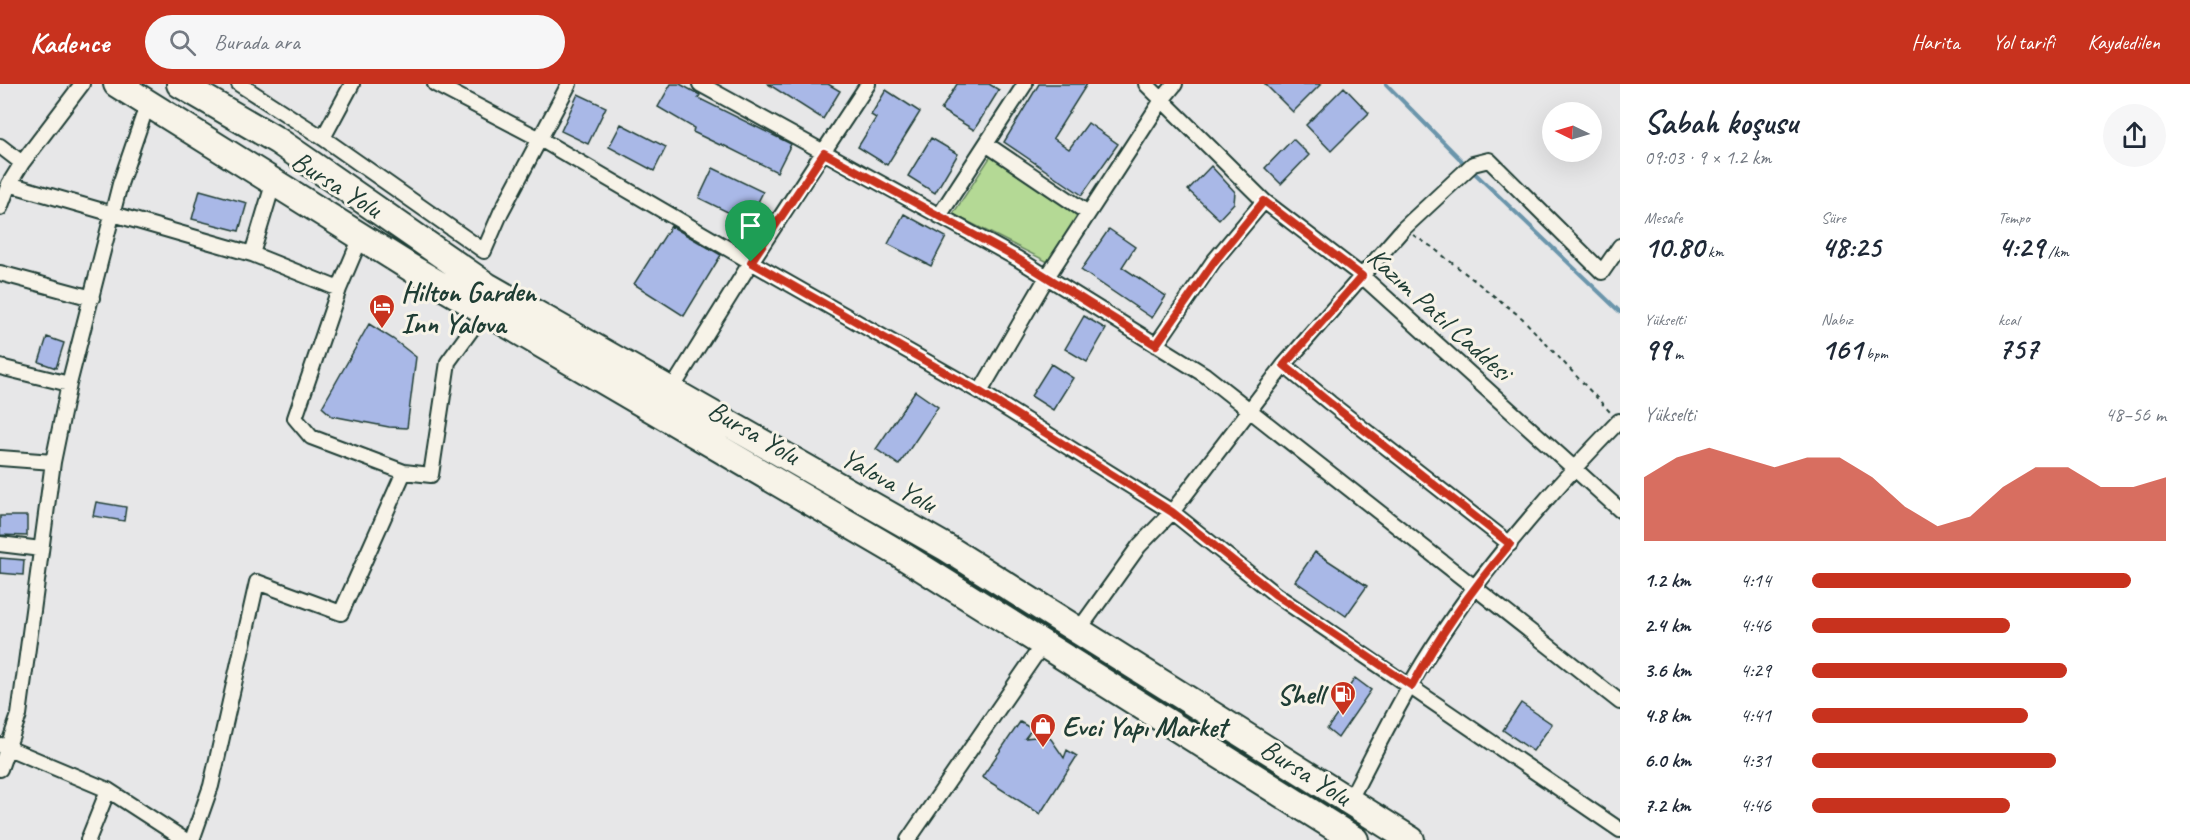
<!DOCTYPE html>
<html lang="tr">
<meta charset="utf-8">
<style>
:root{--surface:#fff;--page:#f6f6f7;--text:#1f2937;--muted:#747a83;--accent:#c8321e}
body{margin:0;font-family:Caveat,sans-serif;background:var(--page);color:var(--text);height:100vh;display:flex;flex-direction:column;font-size:22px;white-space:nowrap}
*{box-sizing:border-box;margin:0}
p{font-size:20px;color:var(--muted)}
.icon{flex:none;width:33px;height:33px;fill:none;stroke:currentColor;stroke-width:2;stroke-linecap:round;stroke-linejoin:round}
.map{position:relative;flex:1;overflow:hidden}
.sheet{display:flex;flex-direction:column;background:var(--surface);width:570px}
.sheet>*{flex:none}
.needle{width:39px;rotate:275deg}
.buttons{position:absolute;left:1542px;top:18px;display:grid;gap:12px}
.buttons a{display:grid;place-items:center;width:60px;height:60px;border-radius:50%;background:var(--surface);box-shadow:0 6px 24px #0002;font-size:30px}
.pin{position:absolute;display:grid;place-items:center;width:51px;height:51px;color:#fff;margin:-62px -26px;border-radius:50% 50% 50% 0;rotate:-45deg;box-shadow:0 0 6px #0007}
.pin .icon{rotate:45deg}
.round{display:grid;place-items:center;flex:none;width:63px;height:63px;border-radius:32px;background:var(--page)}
.summary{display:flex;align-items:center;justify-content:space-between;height:102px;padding:0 24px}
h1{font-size:33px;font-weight:700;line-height:45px}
.stats{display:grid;grid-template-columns:repeat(3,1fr);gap:9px;height:102px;padding:6px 24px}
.stats div{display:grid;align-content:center}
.stats b{font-size:30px;font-weight:700}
.stats small{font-size:16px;font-weight:400}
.stats p{font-size:16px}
.chart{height:168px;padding:12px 24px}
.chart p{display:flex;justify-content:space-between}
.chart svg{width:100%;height:108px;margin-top:6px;fill:var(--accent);opacity:.7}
ul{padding:0 24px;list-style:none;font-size:20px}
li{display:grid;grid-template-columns:96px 72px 1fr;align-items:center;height:45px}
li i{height:15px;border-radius:8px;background:var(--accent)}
header{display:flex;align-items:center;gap:36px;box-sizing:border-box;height:84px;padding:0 30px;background:var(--accent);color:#fff}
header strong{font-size:28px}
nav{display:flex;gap:33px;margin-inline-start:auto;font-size:21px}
.search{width:420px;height:54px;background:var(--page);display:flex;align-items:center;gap:15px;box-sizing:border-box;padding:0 21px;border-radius:33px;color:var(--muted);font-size:22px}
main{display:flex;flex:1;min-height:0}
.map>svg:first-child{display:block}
.green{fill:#b4d995;stroke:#6a8b64;stroke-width:1.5}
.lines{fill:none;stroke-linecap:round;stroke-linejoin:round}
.stream{stroke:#6b95ab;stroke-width:4}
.building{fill:#a9b8e7;stroke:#1f3d34;stroke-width:1.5}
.street-casing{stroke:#1f3d34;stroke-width:18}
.highway-casing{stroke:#1f3d34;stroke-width:30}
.path{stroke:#1f3d34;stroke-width:2;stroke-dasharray:4.5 4.5;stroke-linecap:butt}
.street{stroke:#f7f3e8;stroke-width:14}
.highway{stroke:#f7f3e8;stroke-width:26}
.route-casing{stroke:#fff;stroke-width:12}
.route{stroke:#c8321e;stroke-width:8}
.labels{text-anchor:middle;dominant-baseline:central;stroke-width:6;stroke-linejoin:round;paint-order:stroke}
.street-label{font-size:28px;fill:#1f3d34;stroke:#f7f3e8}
.poi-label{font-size:28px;font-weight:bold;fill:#1f3d34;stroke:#f7f3e8;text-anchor:start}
</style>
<header>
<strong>Kadence</strong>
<div class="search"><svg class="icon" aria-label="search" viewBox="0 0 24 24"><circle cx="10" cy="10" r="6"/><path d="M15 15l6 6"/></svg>Burada ara</div>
<nav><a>Harita</a><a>Yol tarifi</a><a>Kaydedilen</a></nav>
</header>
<main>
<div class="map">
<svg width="1620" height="756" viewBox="0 0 1620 756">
<rect width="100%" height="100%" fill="#e7e7e8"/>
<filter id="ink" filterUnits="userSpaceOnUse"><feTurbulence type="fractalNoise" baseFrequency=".0167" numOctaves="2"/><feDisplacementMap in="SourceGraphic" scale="12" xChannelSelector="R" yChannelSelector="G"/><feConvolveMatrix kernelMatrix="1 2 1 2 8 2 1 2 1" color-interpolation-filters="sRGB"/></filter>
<g filter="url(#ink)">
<path class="green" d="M991,72l89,61 -32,45 -95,-48z"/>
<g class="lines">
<path class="stream" d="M1386,0l76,77 158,151"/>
</g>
<path class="building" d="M671,0h9l20,11 -2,3 93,46 -14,28 -56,-28 -1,1 -27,-13 1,-4 -36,-21z
M768,0h60l12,7 -17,28z
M957,0h32l10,6 -25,40 -33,-20z
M1039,0h48l-34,54 16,11 19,-26 30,21 -36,51 -78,-53z
M1265,0h56l-28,28z
M1344,3l25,26 -38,38 -25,-26z
M886,6l34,22 -33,53 -29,-18 18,-29 -5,-3z
M578,10l28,13 -18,37 -27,-13z
M621,40l45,23 -12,24 -45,-24z
M931,54l27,16 -23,39 -27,-17z
M1293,55l16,16 -28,29 -16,-16z
M1211,82l24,26 -1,11 -15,16 -31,-29z
M713,84l50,24 -15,30 -49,-24z
M200,106l47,13 -8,28 -47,-12z
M904,130l42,23 -15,29 -43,-22z
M671,142l50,29 -37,61 -50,-32z
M1109,145l26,18 -13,20 44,29 -14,22 -71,-48z
M1084,232l22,13 -19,33 -22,-13z
M369,240l24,15 23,18 -9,71 -18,-1 -57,-11 -10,-9z
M47,253l17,6 -8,25 -17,-6z
M1051,280l22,14 -20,32 -22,-14z
M915,307l23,16 -39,58 -23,-16z
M96,418l30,5 -2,14 -31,-5z
M0,432h27v20l-27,-1z
M1315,468l52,34 -21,30 -51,-35z
M0,474l24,2 -1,15 -23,-2z
M1355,594l16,12 -33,48 -11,-9 19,-27 -5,-3z
M1521,619l31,21 -19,27 -30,-21z
M1020,638l12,7 -7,9 20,-2 6,3 13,19 3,-8 10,6 -37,58 -58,-37z"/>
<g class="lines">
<defs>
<path id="street" d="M239,0l84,54 161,113 17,-39 68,-128
M435,0l105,55 211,123 229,130 192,120 104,83 344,235
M700,0l318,175 187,116 415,327
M1146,0l118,117 98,75 258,234
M323,54l29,-54
M986,60l102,69
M0,62l22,17
M9,100l243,70 22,-73
M0,124l9,-24 13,-21 60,-79
M939,132l86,-132
M361,153l-22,52 -44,129 16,19 93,35
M252,170l87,35
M0,189l92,25
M1156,261l57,-83 51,-61
M1284,281l46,38 180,141
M0,283l69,17
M670,308l81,-130 117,-178
M980,308l67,-115 115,-177 13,-16
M0,374l53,4
M0,460l41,5
M1078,547l61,-85 33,-34 112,-147 119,-136 70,-65 16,-4 113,112 18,-26
M1,661l107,45 77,50
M0,685l19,-54 34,-253 16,-78 51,-200 23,-67 8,-11
M1349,717c27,-51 52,-104 83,-152 52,-82 120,-159 187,-228
M88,756l20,-50
M192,756l19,-54 46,-204 84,31 63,-141 27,3 17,-113 37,-51
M908,756l135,-196"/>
<path id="highway" d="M117,0l294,184 489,286 455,286
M180,0l98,57 209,145 460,262 464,292"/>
</defs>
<use href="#street" class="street-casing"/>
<use href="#highway" class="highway-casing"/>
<path class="path" d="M1413,151l19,12 90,71 89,95"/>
<use href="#street" class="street"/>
<use href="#highway" class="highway"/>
</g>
</g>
<g class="lines" filter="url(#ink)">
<defs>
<path id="route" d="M824,69l194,106 138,86 58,-83 50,-61 98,75 -78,89 46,38 180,141c-38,45 -71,91 -98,142l-136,-91 -104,-83 -192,-120 -229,-130z"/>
</defs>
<use href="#route" class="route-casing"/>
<use href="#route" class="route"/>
</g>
<defs>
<symbol id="hotel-pin" viewBox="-11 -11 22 30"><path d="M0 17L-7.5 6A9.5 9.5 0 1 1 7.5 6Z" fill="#c8321e" stroke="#f7f3e8"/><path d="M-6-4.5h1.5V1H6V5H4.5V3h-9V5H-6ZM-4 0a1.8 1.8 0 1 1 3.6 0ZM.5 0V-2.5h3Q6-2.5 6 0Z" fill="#fff"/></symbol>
<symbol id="fuel-pin" viewBox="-11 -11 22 30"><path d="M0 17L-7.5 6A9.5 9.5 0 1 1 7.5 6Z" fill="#c8321e" stroke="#f7f3e8"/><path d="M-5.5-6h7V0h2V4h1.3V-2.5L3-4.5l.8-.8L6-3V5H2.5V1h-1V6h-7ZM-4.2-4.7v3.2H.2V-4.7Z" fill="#fff"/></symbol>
<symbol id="shop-pin" viewBox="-11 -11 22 30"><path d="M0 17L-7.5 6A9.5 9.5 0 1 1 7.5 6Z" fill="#c8321e" stroke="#f7f3e8"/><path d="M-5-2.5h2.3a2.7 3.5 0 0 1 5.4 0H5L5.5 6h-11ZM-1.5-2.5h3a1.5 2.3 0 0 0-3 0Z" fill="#fff"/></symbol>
</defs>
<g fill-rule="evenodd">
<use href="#hotel-pin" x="367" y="208" width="30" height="40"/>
<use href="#fuel-pin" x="1328" y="595" width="30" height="40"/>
<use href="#shop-pin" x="1028" y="627" width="30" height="40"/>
</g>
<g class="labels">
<g class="street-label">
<text transform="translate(337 100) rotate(32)">Bursa Yolu</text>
<text transform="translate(1440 230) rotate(42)">Kazım Patıl Caddesi</text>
<text transform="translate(754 348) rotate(30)">Bursa Yolu</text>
<text transform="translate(889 396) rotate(29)">Yalova Yolu</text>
<text transform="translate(1306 688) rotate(32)">Bursa Yolu</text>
</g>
<g class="poi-label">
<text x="401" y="207">Hilton Garden<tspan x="401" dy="32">Inn Yalova</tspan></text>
<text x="1324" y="610" text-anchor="end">Shell</text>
<text x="1062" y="642">Evci Yapı Market</text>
</g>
</g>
</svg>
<div class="buttons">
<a><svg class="needle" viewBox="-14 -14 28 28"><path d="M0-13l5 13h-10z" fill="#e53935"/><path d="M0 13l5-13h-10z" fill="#747a83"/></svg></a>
</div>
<div class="pin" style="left:751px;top:178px;background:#1e9e55"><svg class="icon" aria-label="arrive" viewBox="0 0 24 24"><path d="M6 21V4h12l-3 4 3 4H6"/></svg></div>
</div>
<section class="sheet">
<div class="summary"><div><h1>Sabah koşusu</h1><p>09:03 · 9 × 1.2 km</p></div><a class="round"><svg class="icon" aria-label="share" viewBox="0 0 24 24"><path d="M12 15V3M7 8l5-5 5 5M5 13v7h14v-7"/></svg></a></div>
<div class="stats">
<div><p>Mesafe</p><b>10.80<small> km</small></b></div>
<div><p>Süre</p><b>48:25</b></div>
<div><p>Tempo</p><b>4:29<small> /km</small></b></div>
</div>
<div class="stats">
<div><p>Yükselti</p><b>99<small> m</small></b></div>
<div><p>Nabız</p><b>161<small> bpm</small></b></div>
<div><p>kcal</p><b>757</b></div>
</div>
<div class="chart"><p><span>Yükselti</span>48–56 m</p>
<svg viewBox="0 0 160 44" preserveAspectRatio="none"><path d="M0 44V18L10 10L20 6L30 10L40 14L50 10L60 10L70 18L80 30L90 38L100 34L110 22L120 14L130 14L140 22L150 22L160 18V44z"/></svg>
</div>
<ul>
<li><b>1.2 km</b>4:14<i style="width:90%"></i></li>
<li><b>2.4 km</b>4:46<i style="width:56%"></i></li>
<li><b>3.6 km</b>4:29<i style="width:72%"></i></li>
<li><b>4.8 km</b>4:41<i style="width:61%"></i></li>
<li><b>6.0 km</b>4:31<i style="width:69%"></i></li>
<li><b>7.2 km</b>4:46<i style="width:56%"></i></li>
</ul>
</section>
</main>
